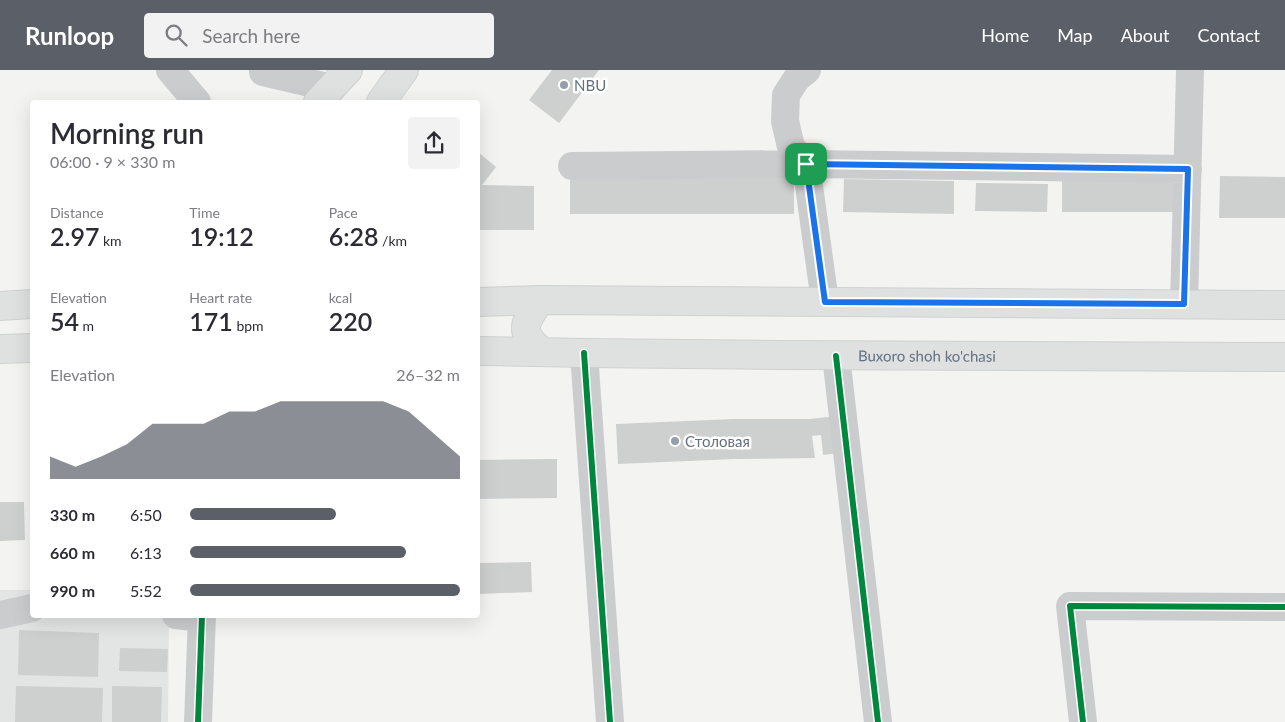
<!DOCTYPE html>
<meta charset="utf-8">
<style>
:root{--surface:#fff;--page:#f2f2f3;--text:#2b2b33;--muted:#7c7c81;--accent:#5b5f68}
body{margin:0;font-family:Lato,sans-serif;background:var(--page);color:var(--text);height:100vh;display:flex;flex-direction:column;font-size:19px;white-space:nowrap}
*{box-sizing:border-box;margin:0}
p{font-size:16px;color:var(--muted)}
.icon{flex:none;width:28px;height:28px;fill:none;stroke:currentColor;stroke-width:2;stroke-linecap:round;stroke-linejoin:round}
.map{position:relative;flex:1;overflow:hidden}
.panel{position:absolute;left:30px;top:30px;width:450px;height:518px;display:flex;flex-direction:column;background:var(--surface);border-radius:5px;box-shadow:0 5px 20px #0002}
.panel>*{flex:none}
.pin{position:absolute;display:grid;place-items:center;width:42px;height:42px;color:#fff;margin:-21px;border-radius:10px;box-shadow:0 2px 8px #0006}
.round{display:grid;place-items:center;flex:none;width:52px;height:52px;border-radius:5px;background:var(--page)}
.summary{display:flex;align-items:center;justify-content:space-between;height:85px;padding:0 20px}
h1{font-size:28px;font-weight:600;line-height:38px}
.figures{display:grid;grid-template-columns:repeat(3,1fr);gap:8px;height:85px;padding:5px 20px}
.figures div{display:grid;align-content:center}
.figures b{font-size:25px;font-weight:600}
.figures small{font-size:14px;font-weight:400}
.figures p{font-size:14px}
.chart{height:140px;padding:10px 20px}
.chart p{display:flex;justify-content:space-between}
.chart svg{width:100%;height:90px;margin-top:5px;fill:var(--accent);opacity:.7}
ul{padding:0 20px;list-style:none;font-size:16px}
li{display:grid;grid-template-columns:80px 60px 1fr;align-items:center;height:38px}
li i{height:12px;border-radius:6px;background:var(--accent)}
header{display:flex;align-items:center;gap:30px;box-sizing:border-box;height:70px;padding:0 25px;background:var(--accent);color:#fff}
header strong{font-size:24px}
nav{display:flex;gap:28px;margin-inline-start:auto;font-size:18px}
.search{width:350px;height:45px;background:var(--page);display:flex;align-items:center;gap:12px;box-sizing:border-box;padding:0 18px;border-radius:5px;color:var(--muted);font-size:19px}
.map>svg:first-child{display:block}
.built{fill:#e3e5e4}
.building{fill:#cecfcf}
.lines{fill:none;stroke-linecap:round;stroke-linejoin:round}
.major-casing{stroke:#cfd0d0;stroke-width:30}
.highway-casing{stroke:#d0d1d1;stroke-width:30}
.minor{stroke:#cbcccd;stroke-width:28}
.major{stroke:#dfe0e0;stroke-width:28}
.highway{stroke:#dfe0e0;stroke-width:28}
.cycleway-casing{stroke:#fff;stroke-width:9}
.cycleway{stroke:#00873e;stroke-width:6}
.route-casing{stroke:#fff;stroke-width:10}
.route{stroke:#1a73e8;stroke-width:6}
.poi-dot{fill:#969fa9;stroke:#fff;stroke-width:2}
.labels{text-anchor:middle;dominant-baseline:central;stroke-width:5;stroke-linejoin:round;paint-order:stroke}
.poi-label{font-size:15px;fill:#647181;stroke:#fff;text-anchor:start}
.street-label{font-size:15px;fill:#647181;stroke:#fff}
</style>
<header>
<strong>Runloop</strong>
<div class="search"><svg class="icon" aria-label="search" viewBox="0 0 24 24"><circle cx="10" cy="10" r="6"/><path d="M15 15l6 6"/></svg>Search here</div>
<nav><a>Home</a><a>Map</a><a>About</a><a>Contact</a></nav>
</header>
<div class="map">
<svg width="1285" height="652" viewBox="0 0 1285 652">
<rect width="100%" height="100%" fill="#f3f4f2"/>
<path class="built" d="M0,520h32v25h137l-1,107h-168z"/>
<path class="building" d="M552,0h47l-40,53 -30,-23z
M478,82l18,15 -14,18 52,1v44h-56z
M1220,106l65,1v41h-66z
M794,107v37h-224v-36z
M1062,108h111v34h-111z
M844,109l110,2v33l-111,-2z
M976,113l72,1 -1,28 -72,-1z
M836,346l4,37 -17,2 -2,-20 -9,1 3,22 -80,1 -117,5 -2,-40 117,-5h77z
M557,389v39l-79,1v-39z
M0,432h24l1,38 -25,1z
M531,492l1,30 -54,2v-31z
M19,560l80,3 -1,44 -80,-2z
M120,578l48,1 -1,23 -48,-1z
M16,616l87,2 -1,34h-87z
M112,616l50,1 -1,35h-49z"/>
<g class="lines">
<defs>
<g id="major">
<path d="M540,230c-16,23 -22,32 2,52"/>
<path d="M478,232l62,-2 745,5"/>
<path id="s1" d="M478,281l106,2 196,2 505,2"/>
</g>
<path id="highway" d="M318,32l30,-32
M381,32l23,-32
M0,236l32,-2
M0,279l32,-1"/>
</defs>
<use href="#major" class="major-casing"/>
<use href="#highway" class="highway-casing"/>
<path class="minor" d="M170,0l27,32
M263,0v2l69,16
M807,0l-10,8 -11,17 -1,26 6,26 15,17 19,138
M572,96l234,-2 382,5
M1184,235l6,-235
M584,283l26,369
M836,286l42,366
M0,545l32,-7
M176,545l26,3
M198,652l4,-107
M1083,652l-13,-116 215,1"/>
<use href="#major" class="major"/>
<use href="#highway" class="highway"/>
<defs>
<path id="cycleway" d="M584,283l26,369
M836,286l42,366
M198,652l4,-107
M1083,652l-13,-116 215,1"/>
</defs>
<use href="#cycleway" class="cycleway-casing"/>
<use href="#cycleway" class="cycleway"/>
</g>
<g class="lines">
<defs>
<path id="route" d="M806,94l382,5 -4,135 -359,-2z"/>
</defs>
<use href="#route" class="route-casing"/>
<use href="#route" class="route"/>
</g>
<g class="poi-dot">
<circle cx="564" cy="15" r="5"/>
<circle cx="675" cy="371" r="5"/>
</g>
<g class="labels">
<g class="poi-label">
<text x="574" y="15">NBU</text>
<text x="685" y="371">Столовая</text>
</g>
<g class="street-label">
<text stroke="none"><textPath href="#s1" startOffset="449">Buxoro shoh ko'chasi</textPath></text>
</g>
</g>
</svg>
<div class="pin" style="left:806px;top:94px;background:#1e9e55"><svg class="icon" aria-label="arrive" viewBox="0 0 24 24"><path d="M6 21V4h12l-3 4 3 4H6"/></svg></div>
<section class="panel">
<div class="summary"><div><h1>Morning run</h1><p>06:00 · 9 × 330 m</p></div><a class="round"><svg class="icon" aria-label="share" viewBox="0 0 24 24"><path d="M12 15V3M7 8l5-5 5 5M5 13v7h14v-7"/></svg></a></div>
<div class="figures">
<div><p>Distance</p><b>2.97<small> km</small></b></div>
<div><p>Time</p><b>19:12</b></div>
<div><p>Pace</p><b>6:28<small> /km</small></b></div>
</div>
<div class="figures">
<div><p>Elevation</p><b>54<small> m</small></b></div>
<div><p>Heart rate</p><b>171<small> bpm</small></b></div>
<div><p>kcal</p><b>220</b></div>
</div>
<div class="chart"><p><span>Elevation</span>26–32 m</p>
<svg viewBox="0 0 160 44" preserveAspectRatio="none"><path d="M0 44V33L10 38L20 33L30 27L40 17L50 17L60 17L70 11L80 11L90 6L100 6L110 6L120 6L130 6L140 11L150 22L160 33V44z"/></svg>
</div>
<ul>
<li><b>330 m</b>6:50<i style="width:54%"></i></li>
<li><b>660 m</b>6:13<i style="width:80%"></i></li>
<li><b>990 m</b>5:52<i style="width:100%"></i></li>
</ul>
</section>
</div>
